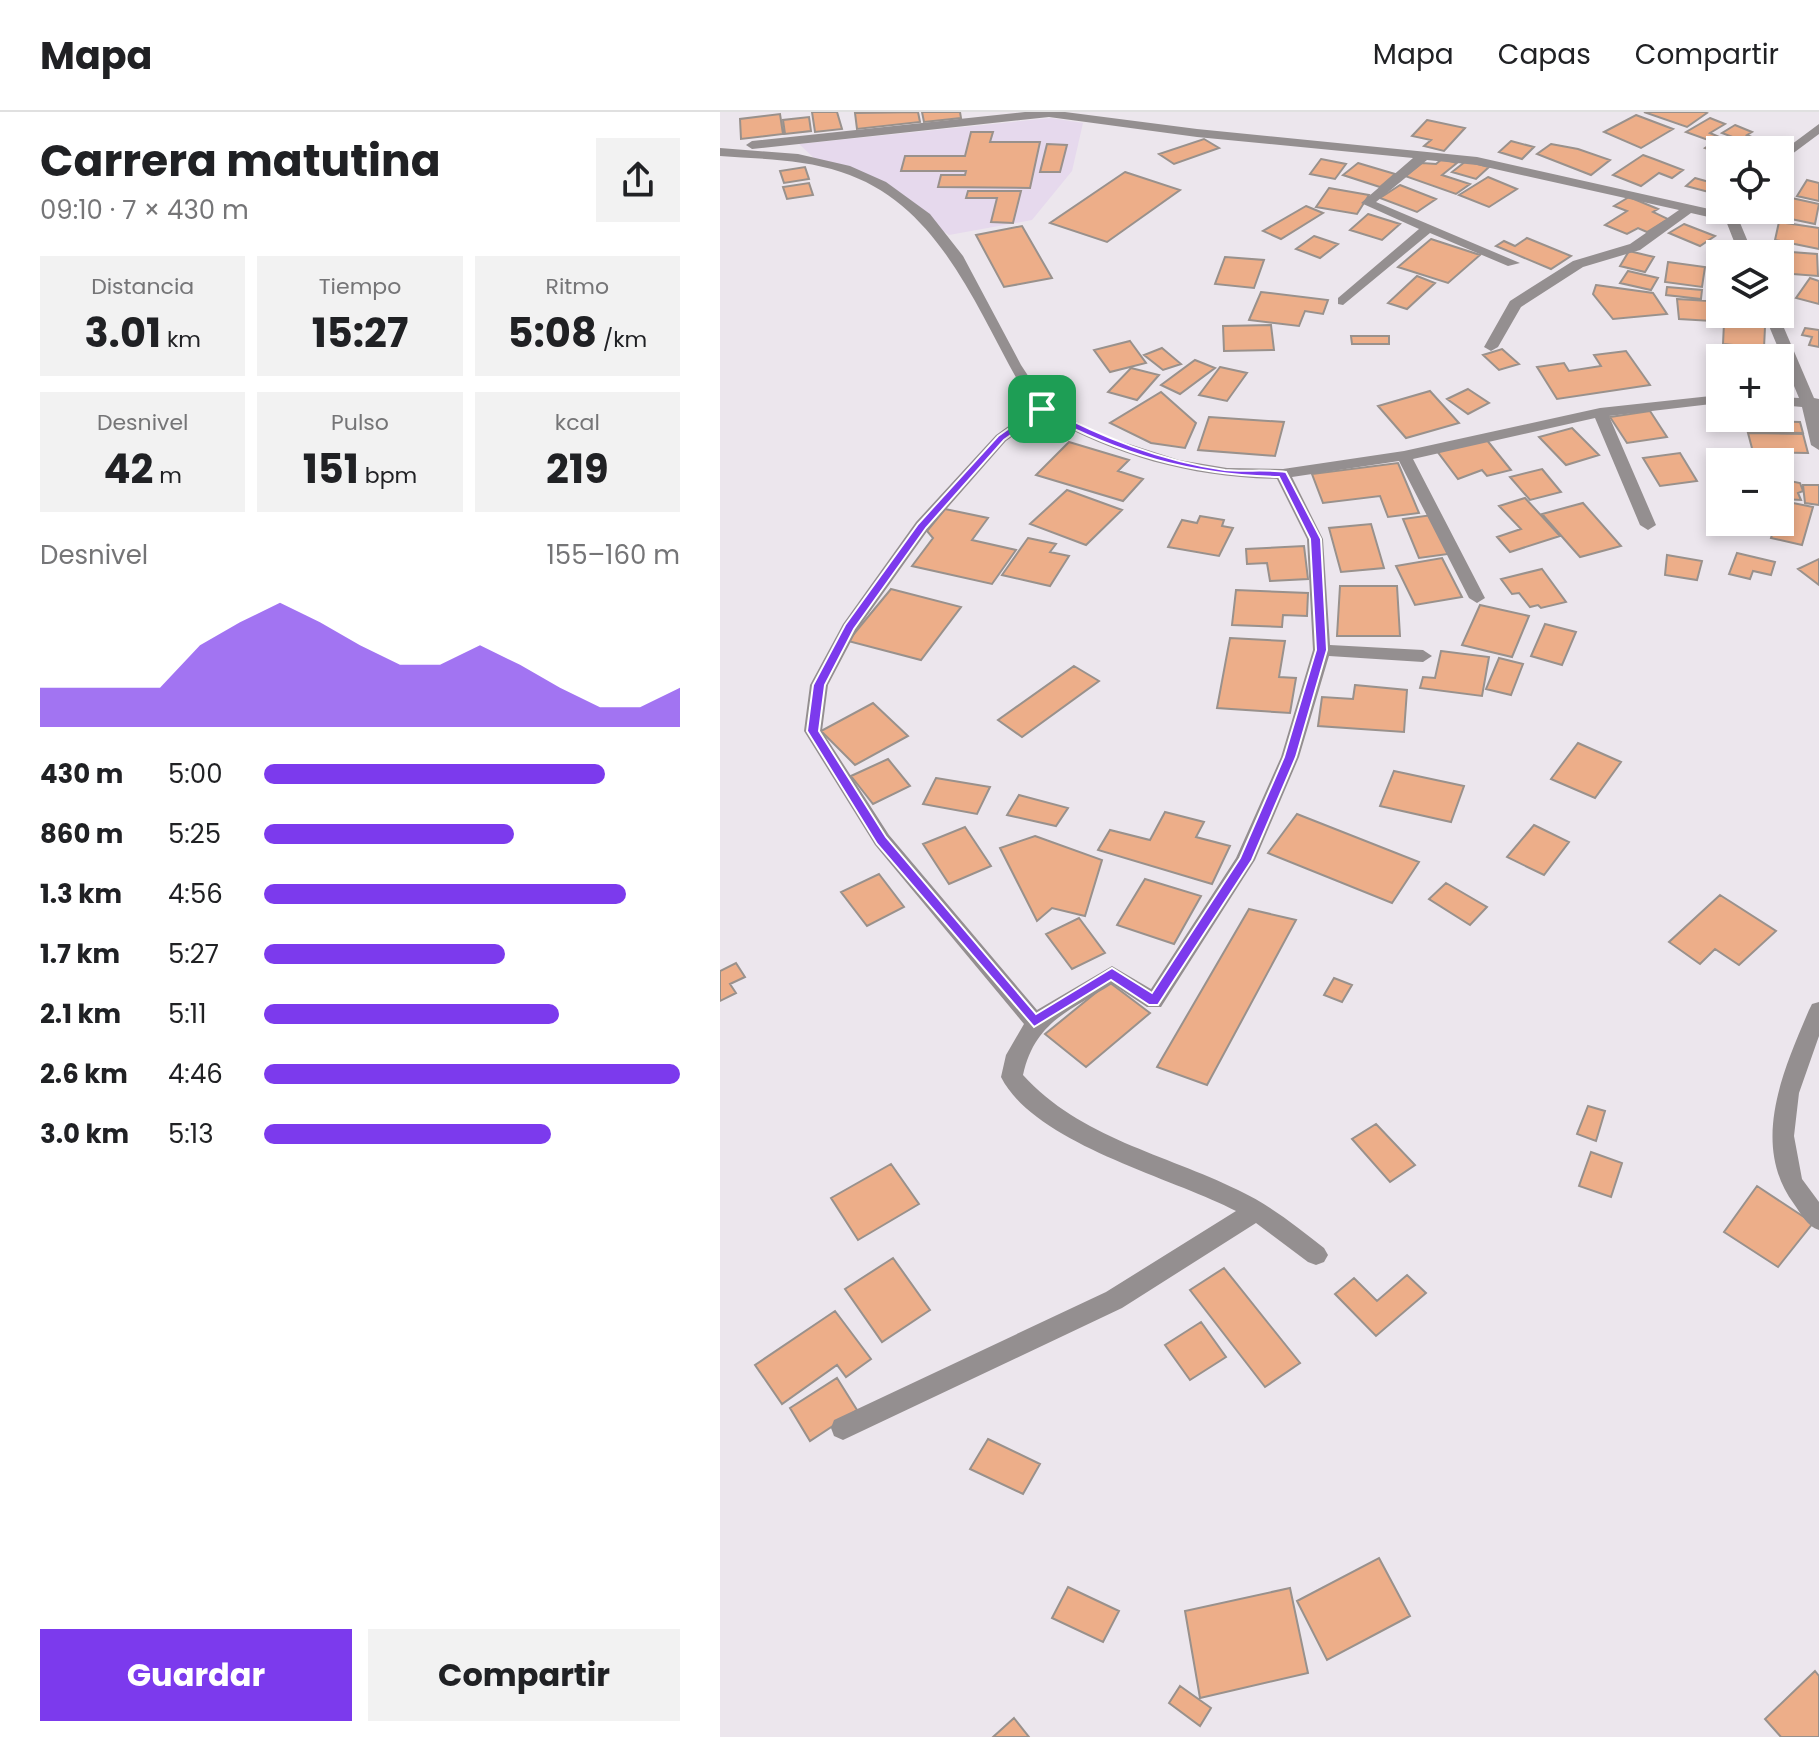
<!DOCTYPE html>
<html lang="es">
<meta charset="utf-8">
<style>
:root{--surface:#fff;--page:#f2f2f2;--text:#202124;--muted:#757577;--line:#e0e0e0;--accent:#7c3aed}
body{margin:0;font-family:Poppins,sans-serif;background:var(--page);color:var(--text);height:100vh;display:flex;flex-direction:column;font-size:30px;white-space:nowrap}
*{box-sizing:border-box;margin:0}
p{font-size:26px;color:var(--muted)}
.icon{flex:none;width:44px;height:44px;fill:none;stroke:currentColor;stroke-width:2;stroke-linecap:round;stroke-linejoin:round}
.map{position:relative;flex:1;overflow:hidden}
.sheet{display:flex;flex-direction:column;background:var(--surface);width:720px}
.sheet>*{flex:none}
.buttons{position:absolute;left:986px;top:24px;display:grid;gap:16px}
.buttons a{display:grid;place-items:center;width:88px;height:88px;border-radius:0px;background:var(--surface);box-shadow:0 4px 12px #0003;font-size:40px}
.pin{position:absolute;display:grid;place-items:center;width:68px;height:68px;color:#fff;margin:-34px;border-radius:16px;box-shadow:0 4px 12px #0006}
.round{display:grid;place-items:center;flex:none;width:84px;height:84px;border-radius:0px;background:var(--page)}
.summary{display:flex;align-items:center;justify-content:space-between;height:136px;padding:0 40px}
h1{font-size:44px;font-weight:700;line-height:60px}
.metrics{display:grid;grid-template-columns:repeat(3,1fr);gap:12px;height:136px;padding:8px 40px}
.metrics div{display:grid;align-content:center;border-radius:0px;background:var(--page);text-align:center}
.metrics b{font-size:40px;font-weight:700}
.metrics small{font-size:22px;font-weight:400}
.metrics p{font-size:22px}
.chart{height:224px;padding:16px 40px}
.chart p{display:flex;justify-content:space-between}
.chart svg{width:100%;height:144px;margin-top:8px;fill:var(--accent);opacity:.7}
.button{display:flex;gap:16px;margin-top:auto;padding:16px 40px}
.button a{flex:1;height:92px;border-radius:0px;background:var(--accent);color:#fff;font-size:32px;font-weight:700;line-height:92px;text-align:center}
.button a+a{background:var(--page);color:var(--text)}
ul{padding:0 40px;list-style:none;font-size:26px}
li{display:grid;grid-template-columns:128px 96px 1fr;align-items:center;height:60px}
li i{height:20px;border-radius:10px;background:var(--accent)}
header{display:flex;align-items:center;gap:48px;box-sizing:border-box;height:112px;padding:0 40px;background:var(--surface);border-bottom:2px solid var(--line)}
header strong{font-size:38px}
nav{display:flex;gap:44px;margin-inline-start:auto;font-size:28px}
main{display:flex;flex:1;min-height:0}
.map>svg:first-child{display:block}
.education{fill:#e6d9ed}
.building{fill:#edae89;stroke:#99918c;stroke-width:2}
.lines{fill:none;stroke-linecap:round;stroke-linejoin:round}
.street{fill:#948f90;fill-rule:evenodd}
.route{fill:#7c3aed;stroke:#fff;stroke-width:2;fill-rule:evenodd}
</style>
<header>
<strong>Mapa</strong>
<nav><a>Mapa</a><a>Capas</a><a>Compartir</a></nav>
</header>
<main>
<section class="sheet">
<div class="summary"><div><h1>Carrera matutina</h1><p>09:10 · 7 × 430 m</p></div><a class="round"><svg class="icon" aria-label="share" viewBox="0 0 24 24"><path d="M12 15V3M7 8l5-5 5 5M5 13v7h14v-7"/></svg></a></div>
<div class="metrics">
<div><p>Distancia</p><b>3.01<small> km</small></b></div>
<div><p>Tiempo</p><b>15:27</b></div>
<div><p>Ritmo</p><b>5:08<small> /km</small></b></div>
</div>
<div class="metrics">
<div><p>Desnivel</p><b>42<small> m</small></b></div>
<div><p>Pulso</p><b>151<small> bpm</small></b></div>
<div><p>kcal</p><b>219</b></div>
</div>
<div class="chart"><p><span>Desnivel</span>155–160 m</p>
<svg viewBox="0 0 160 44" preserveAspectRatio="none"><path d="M0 44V32L10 32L20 32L30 32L40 19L50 12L60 6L70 12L80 19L90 25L100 25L110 19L120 25L130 32L140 38L150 38L160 32V44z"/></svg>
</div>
<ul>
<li><b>430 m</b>5:00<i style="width:82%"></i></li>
<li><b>860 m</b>5:25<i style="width:60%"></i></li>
<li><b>1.3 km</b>4:56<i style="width:87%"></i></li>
<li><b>1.7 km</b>5:27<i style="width:58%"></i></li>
<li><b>2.1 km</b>5:11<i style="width:71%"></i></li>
<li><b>2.6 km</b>4:46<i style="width:100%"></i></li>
<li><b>3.0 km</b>5:13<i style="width:69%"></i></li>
</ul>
<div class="button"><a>Guardar</a><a>Compartir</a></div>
</section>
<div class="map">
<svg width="1099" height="1625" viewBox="0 0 1099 1625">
<rect width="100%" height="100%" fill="#ece6ed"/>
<path class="education" d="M331,6l32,5 -11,48 -40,49 -83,15 -101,-69 -33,-7 -16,-15z"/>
<path class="building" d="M92,0h25l5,17 -27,3z
M198,0l2,10 -63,7 -2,-16z
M202,0h38l1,6 -37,4z
M924,0h61l2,1 -20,14z
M60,2l3,20 -42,5 -1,-20z
M916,3l37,14 -32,19 -37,-16z
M89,5l2,14 -26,3 -2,-14z
M990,6l15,6 -15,9 7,3 -9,4 -22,-8z
M707,8l38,8 -21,23 -20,-5 7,-6 -19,-4z
M1015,13l17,7 -5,3 35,15 -45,-1 -17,1v4l-15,-6 12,-8 10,4 11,-5 -16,-6z
M251,20h22l-3,10h50l-10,46 -92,-1 3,-12h24l1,-4h-65l4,-15h60z
M484,27l15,9 -45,16 -15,-10z
M791,29l23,6 -12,12 -23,-7z
M327,32l20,1 -7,27h-20z
M831,32l27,5 32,11 -19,15 -54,-21z
M923,43l11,4 29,11 -11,8 -13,-5 -18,13 -28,-11z
M601,47l25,5 -11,15 -25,-5z
M722,47l15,4 -15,12 28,9 -14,10 -51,-18 17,-13 14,1z
M746,49l23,6 -13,12 -24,-7z
M638,51l37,11 -15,13 -37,-12z
M85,55l4,12 -25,4 -4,-12z
M405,60l55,18 -73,52 -57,-19z
M768,65l29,12 -28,18 -30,-12z
M975,66l25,7v10l-34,-9z
M1087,68l12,3v18l-22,-5z
M89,71l4,12 -26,4 -4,-12z
M680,73l36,14 -19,13 -37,-14z
M609,76l40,7 -12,19 -41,-7z
M248,79h53l-8,32 -22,-1 6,-24h-31z
M909,85l29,12 -5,3 15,7 -21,13 -9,-4 -11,6 -22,-9 22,-14 -13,-5z
M1067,85l32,7 -4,20 -38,-8z
M586,94l17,7 -42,26 -18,-8z
M648,102l32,10 -18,16 -32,-10z
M1059,110l40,6v21l-44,-9z
M964,112l31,12 -15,10 -31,-13z
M302,114l30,52 -48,9 -28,-52z
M594,124l24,8 -18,14 -24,-9z
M807,126l44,18 -20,13 -55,-23 8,-5 11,5z
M711,127l49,16 -32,28 -50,-16z
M909,139l25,6 -9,15 -25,-6z
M1057,139l40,3 1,22 -38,-3v-19z
M505,145l39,3 -10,28 -39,-4z
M948,150l37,5 -3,20 -37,-5z
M989,155l11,3v30l-11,-1z
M908,159l30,7 -7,12 -31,-7z
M697,164l18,7 -28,26 -19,-6z
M1090,166l9,3v23l-23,-6z
M876,173l57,8 14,21 -54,5 -20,-25z
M947,175l35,3 -1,9 -35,-4z
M541,180l67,8 -5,14 -18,-3 -6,15 -50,-6z
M957,187l32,2 3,20 -33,-2z
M995,193l5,1v8h26l-1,11 20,2 -1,21 -41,-4 1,-21 -10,-1z
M551,213l3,25 -50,1 -1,-25z
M1085,216l14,2v17l-10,-2 3,-8 -10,-2z
M631,224h38v8h-37z
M410,229l16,22 -36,9 -16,-22z
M442,236l19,16 -18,6 -19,-15z
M782,237l17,15 -20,6 -16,-15z
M906,239l24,34 -93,14 -20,-32 27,-4 5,8 32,-5 -7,-11z
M1012,240h40l2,6h-40z
M475,248l20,8 -35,26 -19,-9z
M500,255l27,6 -20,28 -28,-6z
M411,256l28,7 -22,25 -29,-8z
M748,277l21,14 -21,11 -21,-15z
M710,279l29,32 -53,15 -28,-32z
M441,280l35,31 -11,25 -34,-5 -41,-20z
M930,299l17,26 -40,6 -17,-26z
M489,305l75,5 -9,34 -77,-6z
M1025,309l55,1 3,11 -55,-1z
M852,316l27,27 -33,10 -27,-28z
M1028,321l55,1 5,19 -55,-1z
M766,327l25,31 -24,6 -5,-6 -24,9 -21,-28z
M349,330l60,18 -11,11 25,8 -20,22 -87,-26z
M1001,337l25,1 2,12h-28l-2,15 -3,-20h7z
M960,341l17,28 -37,5 -17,-28z
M678,351l21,50 -31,4 -8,-21 -57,7 -11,-29z
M822,357l19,23 -31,8 -20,-23z
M1060,367l20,4 3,8 -5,2 3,7 -18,-1z
M1083,373h16v20l-14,-2z
M347,378l55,20 -36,35 -56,-21z
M805,386l35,38 -50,16 -13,-15 24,-8 -22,-23z
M1063,389l30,6 -11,38 -31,-7 5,-16h4z
M863,391l38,43 -41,11 -38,-43z
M1000,394v16h33l-4,12 -36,-8z
M225,397l43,9 -16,22 44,10 -24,34 -80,-18 21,-28 -6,-7z
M712,403l16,39 -29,4 -16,-39z
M480,404l24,4 -2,6 11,2 -14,28 -51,-9 14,-27 15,3z
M651,412l13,44 -43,4 -12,-44z
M308,426l28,6 -6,8 19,4 -19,30 -48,-11z
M584,434l4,33 -38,2 -3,-18 -20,1 -1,-15z
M1017,441l38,9 -4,13 -18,-4 -3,8 -21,-5z
M947,443l35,6 -5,19 -32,-5z
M722,446l20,39 -47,8 -19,-39z
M1099,447v26l-21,-16z
M822,457l24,33 -25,6 -3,-3 -8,2 -11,-14 -7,1 -11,-15z
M620,474h57l3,50h-63z
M171,477l70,18 -40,53 -73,-19z
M516,478l72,3 -1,23 -24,-1 -1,12 -50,-2z
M760,493l49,11 -17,41 -50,-12z
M825,512l31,8 -14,33 -31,-9z
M510,526l55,3 -6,36 17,1 -6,35 -73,-5z
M721,539l48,6 -7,39 -62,-8 3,-11 12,1z
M779,546l24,6 -12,31 -25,-6z
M354,554l25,15 -77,56 -24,-17z
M635,573l52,5 -3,42 -86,-6 4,-29 31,2z
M153,591l35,33 -53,29 -34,-34z
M858,631l43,19 -26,36 -44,-19z
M168,647l22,27 -37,18 -22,-28z
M674,659l70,15 -13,36 -71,-16z
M216,666l54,9 -13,27 -54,-10z
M299,683l49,13 -12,18 -49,-11z
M445,700l39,10 -8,15 34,9 -18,38 -114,-34 12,-20 40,10z
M577,702l122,48 -27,41 -124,-50z
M814,713l35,17 -25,33 -37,-18z
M245,715l26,39 -42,18 -26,-40z
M315,724l67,24 -17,56 -33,-8 -15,13 -37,-73z
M159,762l25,33 -37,19 -26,-34z
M425,767l56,17 -27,48 -57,-19z
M726,771l41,24 -17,18 -41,-26z
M1000,783l56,36 -37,34 -24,-16 -15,15 -31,-22z
M529,797l47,11 -89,165 -50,-18z
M359,806l26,35 -33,16 -26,-35z
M16,851l9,14 -15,7 6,9 -16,8v-30z
M614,866l18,7 -10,17 -18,-7z
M389,870l41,31 -64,54 -41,-33z
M868,994l17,5 -9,30 -19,-7z
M656,1012l39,41 -25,17 -38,-43z
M871,1040l31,11 -11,34 -32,-11z
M171,1052l28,40 -61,36 -27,-42z
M1037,1074l56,37 -35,44 -54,-35z
M173,1146l37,52 -48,32 -37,-53z
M504,1156l76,95 -35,24 -75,-97z
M687,1163l19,18 -50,43 -41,-42 19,-16 23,23z
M115,1199l36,48 -25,18 -9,-12 -55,39 -27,-39z
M481,1210l25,35 -36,23 -25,-35z
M117,1266l20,32 -47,31 -20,-33z
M268,1327l52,25 -17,30 -53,-25z
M659,1446l31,58 -83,44 -30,-59z
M348,1475l51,24 -16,31 -51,-24z
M570,1476l18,85 -108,25 -15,-87z
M1095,1559l4,5v61h-38l-16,-18z
M460,1574l31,22 -11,18 -31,-23z
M294,1606l15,19h-36z"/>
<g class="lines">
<path class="street" d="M305,0h40l132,17 280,28 250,56 2,-3h12l-3,8 15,36h-14l-13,-33 -35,-8 -51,37 -57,17 -62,40 -23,40 -7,4 -7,-4 26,-46 63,-40 57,-17 49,-34 -202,-45 -50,-5 -51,42 144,61 -12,3 -78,-33 -87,72 -5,-1v-6l81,-69 -58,-26 52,-45 -216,-21 -148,-20 -297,32 -6,-4 6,-4z
M1099,12v10l-39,29v-10z
M0,36l78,6 52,12 36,16 44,32 33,42 58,109 27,41 53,29 78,25 48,8 56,1 121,-18 196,-43 120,-13v8l-111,13 47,109 -8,5 -8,-5 -45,-107 -182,41 72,139 -8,5 -8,-5 -70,-137 -107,16 31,62 7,106 93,5 9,6 -9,6 -94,-6 -30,101 -44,103 -94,147h-14l-35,-23c-42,27 -77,37 -89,91 57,63 142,79 215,115 32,15 58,36 86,58l4,7 -4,7 -8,3 -8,-3 -52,-39 -134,85 -279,132 -9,-4 -3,-8 3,-8 272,-128 130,-81c-65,-34 -201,-67 -235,-134l5,-22 18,-31 -149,-179 -71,-114 6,-46 33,-61 73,-102 80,-87 38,-27c-54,-85 -87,-202 -193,-236 -38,-13 -81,-13 -121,-16zM323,303c76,42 147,62 234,64l30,60 6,111 -32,107 -45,101 -85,131 -39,-23 -75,44 -148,-175 -67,-104 6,-46 29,-55 71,-100 78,-89z
M1044,202h14l36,84 5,1v51l-8,-5 -9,-38 -22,-2v-8l19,1z
M1099,890v34l-20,57 -5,43 8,43 17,23v28c-12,-4 -18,-16 -25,-26 -44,-60 -11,-133 15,-194l3,-6z"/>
</g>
<path class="route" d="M319,295h6c57,30 115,54 180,63 20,2 41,-1 61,2l35,67 6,111 -31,107 -44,103 -94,145h-9l-38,-25 -77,47 -157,-183 -70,-113 6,-46 32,-60 73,-101 80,-88zM322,301c79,42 148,62 237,64l31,62 6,111 -32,107 -44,101 -88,135 -40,-25 -76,46 -150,-177 -67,-106 6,-46 29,-56 72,-101 78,-88z"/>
</svg>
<div class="buttons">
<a><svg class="icon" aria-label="locate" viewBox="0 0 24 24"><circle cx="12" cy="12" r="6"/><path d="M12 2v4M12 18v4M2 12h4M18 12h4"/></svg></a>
<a><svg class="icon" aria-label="layers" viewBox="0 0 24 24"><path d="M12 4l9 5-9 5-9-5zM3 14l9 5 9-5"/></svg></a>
<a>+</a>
<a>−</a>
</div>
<div class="pin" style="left:322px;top:297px;background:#1e9e55"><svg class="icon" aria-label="arrive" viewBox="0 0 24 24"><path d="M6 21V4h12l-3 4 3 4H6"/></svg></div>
</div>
</main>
